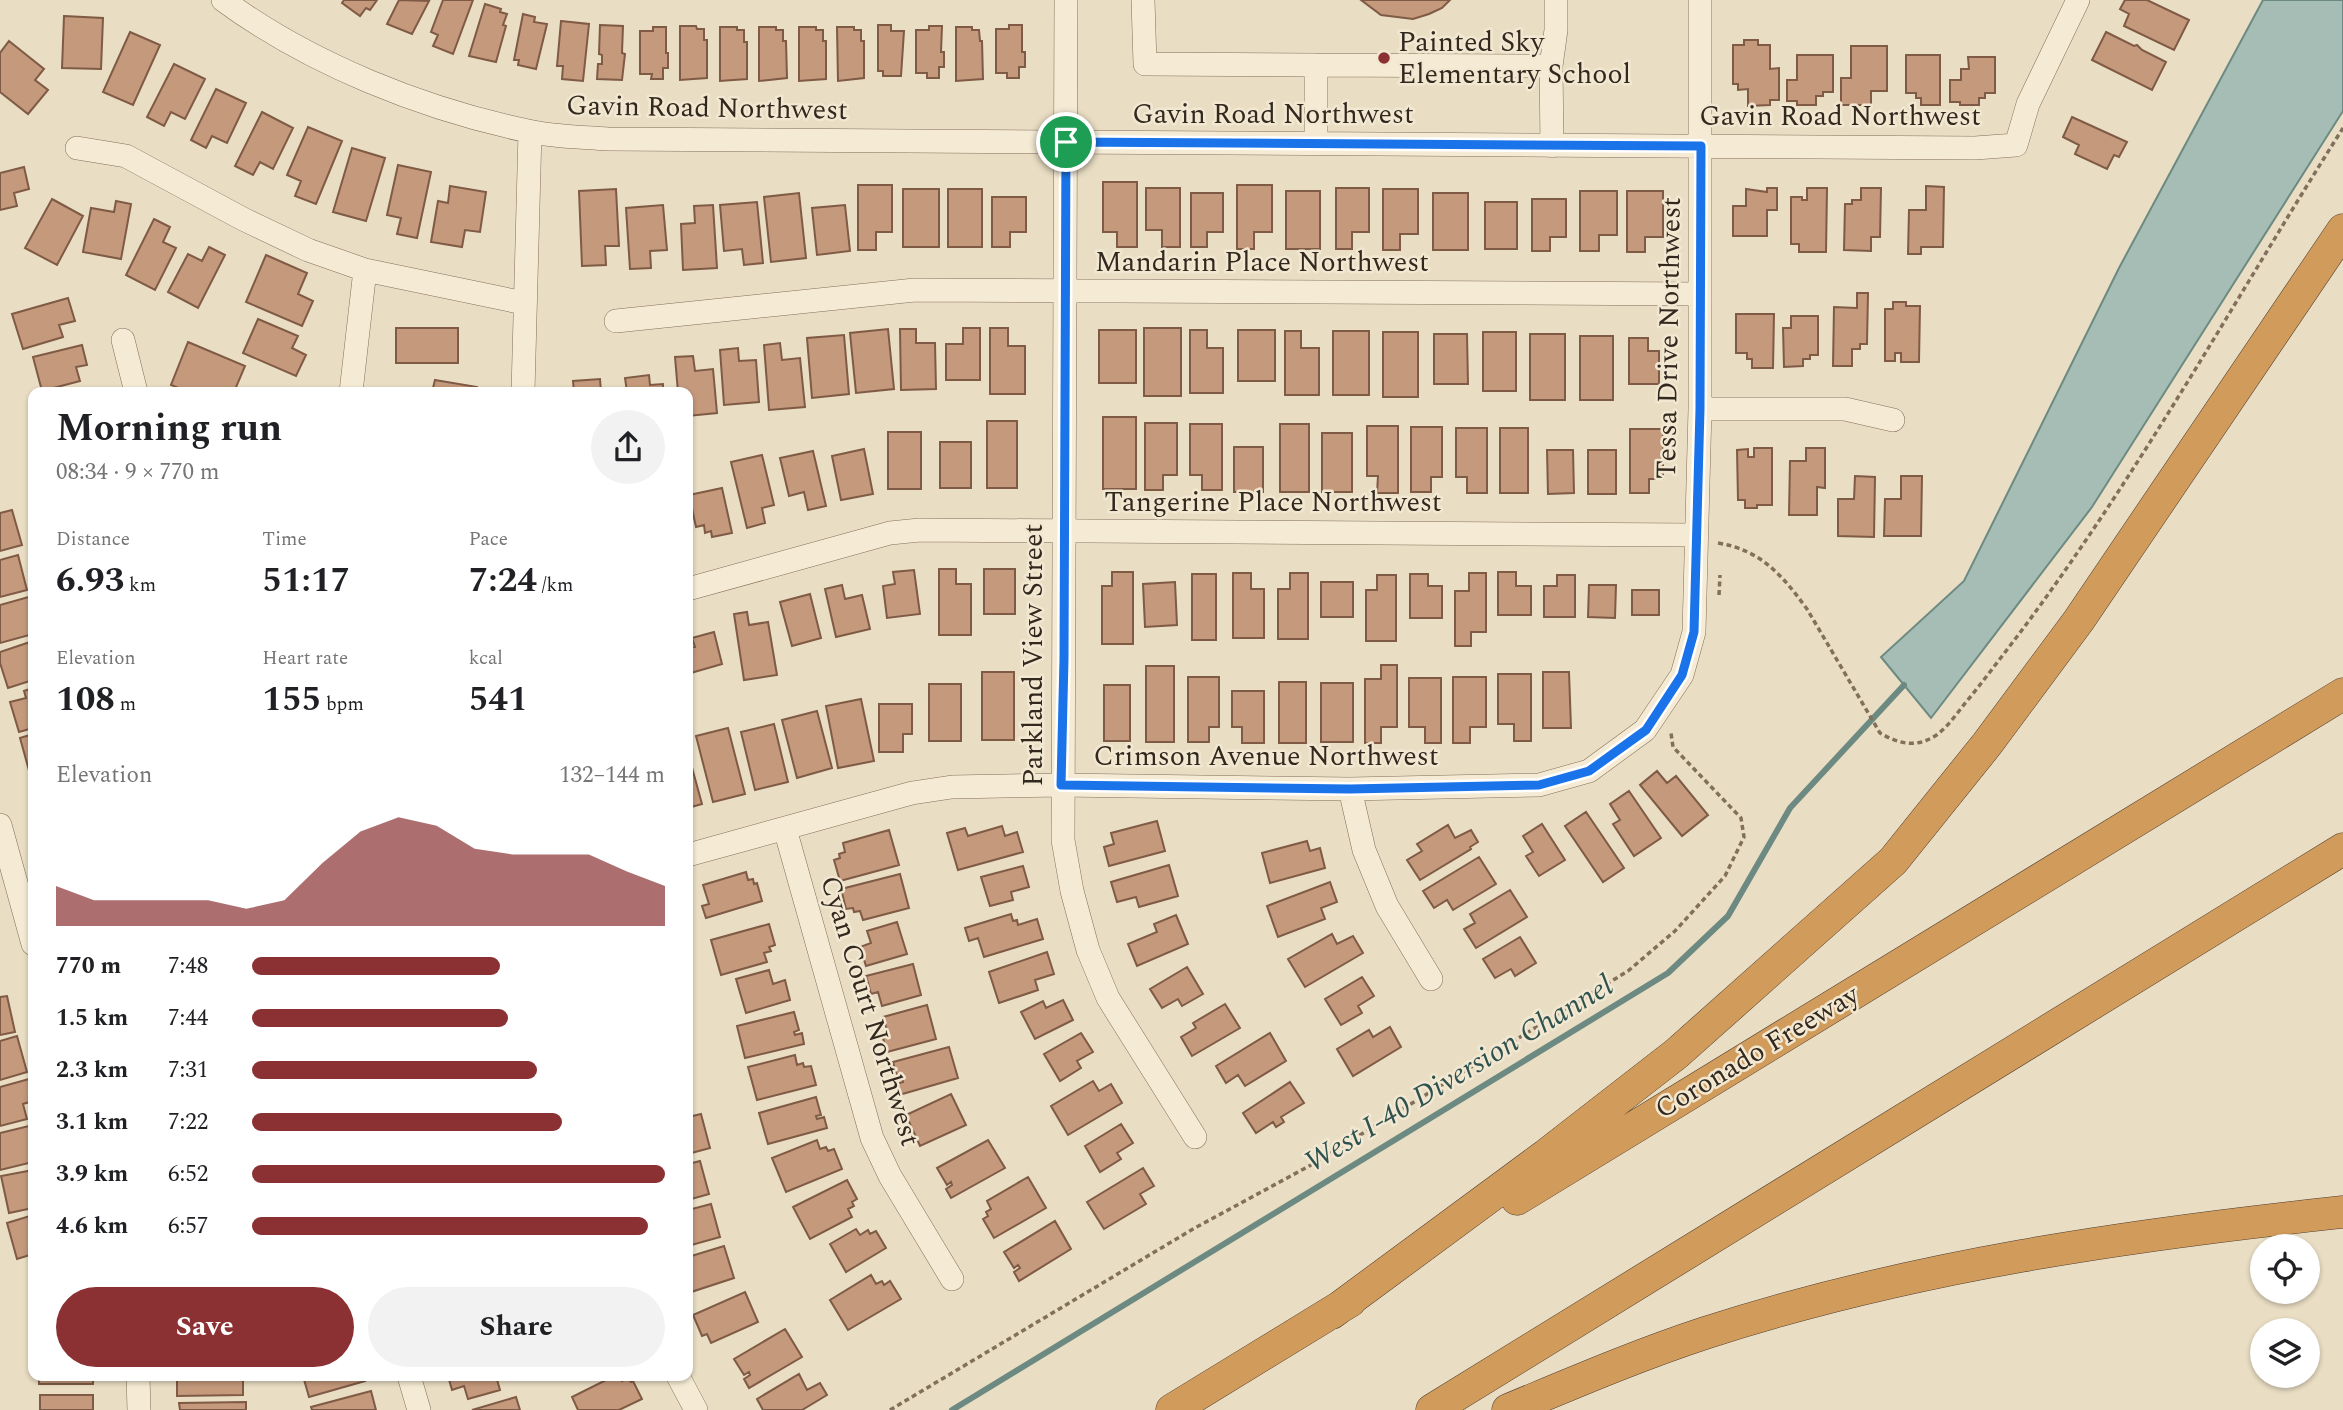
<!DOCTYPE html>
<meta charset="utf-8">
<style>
:root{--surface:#fff;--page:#f2f2f2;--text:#202124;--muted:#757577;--accent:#8b3133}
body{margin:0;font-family:Spectral,serif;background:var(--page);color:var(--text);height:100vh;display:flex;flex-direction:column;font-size:26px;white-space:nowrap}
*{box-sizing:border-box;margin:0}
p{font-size:23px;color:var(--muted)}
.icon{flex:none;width:38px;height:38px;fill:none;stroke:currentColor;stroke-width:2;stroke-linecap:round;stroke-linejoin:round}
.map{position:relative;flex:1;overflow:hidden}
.drawer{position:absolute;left:28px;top:387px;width:665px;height:994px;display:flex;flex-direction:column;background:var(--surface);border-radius:14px;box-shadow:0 2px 5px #0004}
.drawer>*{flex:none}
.buttons{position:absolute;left:2250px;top:1234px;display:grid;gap:14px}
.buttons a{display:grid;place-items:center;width:70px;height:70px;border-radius:50%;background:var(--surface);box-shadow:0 2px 5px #0004;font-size:35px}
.pin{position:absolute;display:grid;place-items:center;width:60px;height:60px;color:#fff;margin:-30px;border:4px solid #fff;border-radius:50%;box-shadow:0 2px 7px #0007}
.round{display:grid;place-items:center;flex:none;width:74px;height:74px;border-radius:37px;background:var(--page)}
.head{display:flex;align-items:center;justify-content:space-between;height:119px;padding:0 28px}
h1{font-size:38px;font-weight:700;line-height:52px}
.metrics{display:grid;grid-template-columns:repeat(3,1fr);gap:10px;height:119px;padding:7px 28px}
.metrics div{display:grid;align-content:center}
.metrics b{font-size:35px;font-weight:700}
.metrics small{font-size:19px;font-weight:400}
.metrics p{font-size:19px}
.chart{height:196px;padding:14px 28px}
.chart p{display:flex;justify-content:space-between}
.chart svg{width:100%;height:126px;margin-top:7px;fill:var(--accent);opacity:.7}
.button{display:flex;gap:14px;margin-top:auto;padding:14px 28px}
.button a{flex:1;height:80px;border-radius:42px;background:var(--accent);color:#fff;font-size:28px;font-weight:700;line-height:80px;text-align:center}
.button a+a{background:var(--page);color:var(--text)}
ul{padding:0 28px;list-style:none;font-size:23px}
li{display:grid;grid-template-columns:112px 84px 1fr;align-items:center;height:52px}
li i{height:18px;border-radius:9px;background:var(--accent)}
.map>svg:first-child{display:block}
.water{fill:#a5bdb5;stroke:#6d8a82;stroke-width:2}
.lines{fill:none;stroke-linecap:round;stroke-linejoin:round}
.stream{stroke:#6d8a82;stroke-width:6}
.building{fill:#c4997c;stroke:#7f5a44;stroke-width:2}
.minor-casing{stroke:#826f5c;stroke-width:24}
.highway-casing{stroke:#503e30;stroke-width:33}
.path{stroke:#826f5c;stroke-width:3.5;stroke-dasharray:5 3.5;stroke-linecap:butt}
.minor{stroke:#f5ebd5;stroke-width:23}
.highway{stroke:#d19c5b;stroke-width:32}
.route-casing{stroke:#fff;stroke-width:14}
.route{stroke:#1a73e8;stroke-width:9}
.poi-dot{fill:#8b3133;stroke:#f2e8d2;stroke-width:2.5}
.labels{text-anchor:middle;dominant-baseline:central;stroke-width:5;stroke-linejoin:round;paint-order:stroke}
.poi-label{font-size:28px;fill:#33281e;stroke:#f2e8d2;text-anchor:start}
.street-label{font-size:28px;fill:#33281e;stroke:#f2e8d2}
.water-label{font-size:30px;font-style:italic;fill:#2f524f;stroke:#f2e8d2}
</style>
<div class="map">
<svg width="2343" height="1410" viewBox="0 0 2343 1410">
<rect width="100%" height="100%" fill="#e9ddc3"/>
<path class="water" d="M2263,0h80v111l-251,396 -161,211 -50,-61 83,-76 155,-313z"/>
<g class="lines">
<path class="stream" d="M952,1410l716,-437 60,-57 62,-108 114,-123"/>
</g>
<path class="building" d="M344,0h33l-7,10 -4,-2 -6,8 -18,-13z
M399,0l30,1 -17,33 -25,-10z
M443,0h30l-20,54 -20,-8 5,-11 -7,-3z
M1361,0h89l-8,8 -13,6 -16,5 -32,-4z
M2125,0h22l42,20 -15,30 -50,-24 5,-12 -9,-5z
M485,4l16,5 -1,3 7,2 -4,11 3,1 -10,36 -27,-6z
M523,14l12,3 -1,5 13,2 -11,45 -18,-4 1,-5h-5z
M64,16l39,2 -2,51 -39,-1z
M561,21l28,3 -6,57 -21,-2 1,-13h-6z
M600,25l23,1 -1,27 3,1 -3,26 -25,-1 1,-15h4v-9l-3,-1z
M878,25h13v6h13l-3,45h-18v-5h-5z
M1009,25h13v27h3v15h-6v11h-12v-5h-11v-44h13z
M680,26h16l1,3h7v11h3v38l-27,2z
M929,26h13l-1,26h3v15h-5v11h-12v-5h-11v-43h13z
M653,27h13v26h2v15h-5v11h-12l1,-5h-12v-43h13z
M720,27h17v3h7v12h3v37l-27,2z
M759,27h17v3h7v11h3l1,37 -28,3z
M799,27h17v3h7v11h3v38l-27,2z
M837,27h17v3h7v11h3v37l-26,3z
M956,27h16v3h7l1,11h2l1,38 -27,2z
M130,32l30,13 -27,60 -30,-13z
M2106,32l28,14 3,-1 5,5 24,12 -14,28 -60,-30z
M1744,40h14v5h12v24l9,-1v32h-9v5l-22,1v-17l-10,1v-6h-5v-39h11z
M9,41l35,28 -9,11 13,10 -20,24 -28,-22v-39z
M1851,46h36v45h-16v14h-30v-27h10z
M1797,55h36v37h-10v4h-7v9h-19v-4h-10v-21h10z
M1906,55h34v50h-19v-7h-5v-5h-10z
M1968,57h27v36h-10v5h-6v7h-19v-3h-10v-22h11v-11h8z
M174,64l31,15 -20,40 -14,-7 -7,14 -17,-9z
M216,89l30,14 -19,40 -15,-7 -6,12 -15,-8z
M262,112l31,16 -20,41 -13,-7 -7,13 -18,-9z
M2072,117l55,25 -8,15 -5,-2 -7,14 -32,-15 4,-9 -16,-8z
M308,127l34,14 -26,63 -21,-8 6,-15 -14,-6z
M352,148l33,10 -19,63 -33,-9z
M398,165l33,7 -14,66 -20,-4 4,-16 -14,-3z
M24,167l5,22 -15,4 3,13 -17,4v-37z
M1103,182h34v65h-20v-15h-14z
M858,185h34v47h-16v18h-18z
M1237,185h35v47h-18v17h-17z
M450,186l36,6 -6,40 -15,-2 -3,17 -31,-5 7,-41 10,2z
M1926,186l18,1 -1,60h-22v7h-13l1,-44h17z
M1146,188h34v59h-18v-17h-16z
M1336,188h33v44h-17v17h-16z
M1767,188h10v22h-10v26h-34v-30h13v-17l21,3z
M1807,188h20l-1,64h-27v-8h-8v-47h11v3h5z
M1861,188h20l-1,49h-9v14l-27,-1 1,-46h7v-4h9z
M616,189l3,57h-14l1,19 -24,1 -3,-75z
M903,189h36v58h-36z
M948,189h34v58h-34z
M1383,189h35v45h-18v16h-17z
M1286,191h34v58h-34z
M1580,191h37v44h-18v16h-19z
M1627,191h36v46h-18v15h-18z
M799,193l7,65 -35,4 -7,-65z
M1191,193h32v39h-16v15h-16z
M1433,193h35v57h-35z
M992,197h34v35h-16v15h-18z
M52,199l31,17 -26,49 -32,-17z
M1532,199h34v38h-16v14h-18z
M116,201l15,3 -10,55 -38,-7 8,-44 23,4z
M757,202l6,61 -19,2 -2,-16 -18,2 -4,-46z
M1485,202h32v47h-32z
M663,205l4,45 -17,1 1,17 -21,1 -4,-61z
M713,205l4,63 -34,2 -2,-46 14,-1 -1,-17z
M845,205l5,46 -33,4 -5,-47z
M154,219l16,8 -7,15 13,6 -21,42 -29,-15z
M209,247l16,8 -27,53 -30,-16 20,-38 14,7z
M266,255l41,18 -9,21 15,7 -11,25 -56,-24z
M1857,293h11l-1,51h-7v5h-8v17h-19l1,-59 23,1z
M68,298l7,23 -16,4 4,12 -40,12 -11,-35z
M1893,302h13v4h14l-1,56h-18v-9h-6v8h-10v-52h8z
M1736,314h38l-1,54h-21v-9h-5v-6h-11z
M1791,316h27v39h-8v4h-7v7l-19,1 -1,-39h8z
M258,319l40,17 -6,12 14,7 -10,21 -53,-23z
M396,328h62v35h-62z
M963,328h17v52h-34v-36h17z
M990,328h18v18h17v48h-35z
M1144,328h37v68h-37z
M888,329l6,60 -38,4 -6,-60z
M900,329h16v14h19l1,46 -35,1z
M1099,330h37v53h-37z
M1190,330h17v18h16v45h-33z
M1238,330h37v51h-37z
M1285,331h16v17h18v47h-34z
M1333,331h36v64h-36z
M1383,332h35v65h-35z
M1483,332h33v59h-33z
M1434,334h33l1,50h-34z
M1530,334h35v66h-35z
M844,335l5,59 -37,4 -5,-60z
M1580,336h33v64h-33z
M1629,338h19v13h11v33h-30z
M188,342l57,24 -11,26h-11l-7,-3 -2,3h-26l-17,-7z
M780,343l2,17 18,-2 5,49 -36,3 -5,-65z
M82,345l5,20 -11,2 4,14 -38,10 -9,-34z
M738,348l1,13 17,-1 3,42 -35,3 -4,-55z
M693,356l2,15 18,-2 4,44 -29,3v-24h-10l-3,-35z
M649,375l1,10 13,-1v8h-36l-2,-14z
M600,379l1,13h-27l-1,-11z
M435,380l42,7 -1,5h-44z
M1103,417h33v72h-33z
M987,421h30v67h-30z
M1145,423h32v52h-14v15h-18z
M1190,424h32v66h-20v-15h-12z
M1280,424h29v68h-29z
M1367,426h31v67h-21l1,-17h-11z
M1411,427h31v50h-11v15h-20z
M1456,428h31v65h-20v-16h-11z
M1500,428h28v65h-28z
M1630,429h33v50h-14v14h-19z
M888,432h33v57h-33z
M1322,433h30v59h-30z
M940,442h31v46h-31z
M1234,447h29v45h-29z
M1754,448h18v57h-15v3h-12v-8h-7l-1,-50 11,-1v8h6z
M1806,448h19v40l-8,-1v28h-28l1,-54h16z
M864,449l9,45 -32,6 -9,-44z
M1547,450h26l1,43 -26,1z
M1588,450h28v44h-28z
M813,451l13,55 -18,4 -4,-18 -15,4 -9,-38z
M762,455l12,50 -12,3 3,15 -18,5 -16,-66z
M1855,476l20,1 -1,60 -36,-1v-37h16z
M1901,476h21l-1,60h-37l1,-37h16z
M722,488l10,45 -20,4 -1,-6 -6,2 -1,-8 -8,2 -7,-32z
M12,510l10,35 -22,6v-38z
M18,555l9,35 -27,7v-37z
M939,569h17v15h15v51h-32z
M984,569h31v45h-31z
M914,570l6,44 -33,4 -4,-32 12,-2 -2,-12z
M1112,572h21v72h-31v-58h10z
M1498,572h18v14h15v29h-33z
M1233,573h18v16h13v49h-31z
M1290,573h18v66h-30v-50h12z
M1469,573h17v59h-15v14h-16v-55h14z
M1192,574h24v66h-24z
M1410,574h18v12h14v32h-32z
M1377,575h19v66h-30v-51h11z
M1557,575h18v42h-31v-31h13z
M1175,582l2,43 -32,2 -2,-43z
M1321,582h32v35h-32z
M842,585l3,14 17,-4 8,34 -34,8 -11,-48z
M1589,585h27l-1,33 -27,-1z
M1632,590h27v25h-27z
M810,594l11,44 -29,8 -12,-44z
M32,596l1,38 -33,9v-38z
M747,612l2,13 19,-3 9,53 -33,5 -10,-66z
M714,632l8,32 -31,9 -3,-25 7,-1 -3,-9z
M33,641v39l-25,8 -8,-25v-11z
M1381,665h16v62h-16v16h-16v-64h16z
M1146,666h28v76h-28z
M982,672h32v68h-32z
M1543,672h26l2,56h-28z
M1498,674h33v67h-17v-17h-16z
M1188,677h31v50h-10v15h-21z
M1453,677h33v50h-16v16h-17z
M1409,678h32v65h-16v-16h-16z
M1279,682h27v61h-27z
M1321,683h32v59h-32z
M929,684h32v57h-32z
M1104,685h26v56h-26z
M33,688v40l-14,4 -9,-30 16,-4 -2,-7z
M1232,691h32v52h-22v-16h-10z
M861,699l13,62 -36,7 -12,-62z
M879,704h33v30h-9v18h-24z
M817,711l15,57 -35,10 -15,-58z
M774,724l14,58 -33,8 -14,-58z
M728,728l17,66 -32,8 -17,-66z
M33,734v39l-3,1 -10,-36z
M688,753l14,51 -14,4z
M1657,771l10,12 9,-7 32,39 -26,21 -42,-51z
M1629,791l32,47 -27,18 -21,-32 7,-4 -10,-16z
M1586,812l38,56 -21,14 -38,-56z
M1157,821l8,30 -56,15 -5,-19 10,-3 -3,-11z
M1542,824l23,36 -26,16 -13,-20 7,-4 -10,-16z
M1448,825l7,13 16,-8 7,12 -8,5 1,2 -51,31 -13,-20 15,-9 -5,-7z
M1002,826l3,10 12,-4 6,20 -65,18 -11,-37 18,-5 3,8z
M889,830l10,35 -59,16 -6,-21 6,-2 -1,-4 6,-2 -2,-9z
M1307,841l3,10 10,-3 5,20 -55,15 -8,-30z
M1479,857l17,27 -43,26 -6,-10 -13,8 -11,-17z
M1169,865l9,31 -39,11 -3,-10 -19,5 -6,-20z
M1023,866l6,21 -18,5 2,8 -23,6 -9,-29z
M746,872l2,8 5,-1 1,5 3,-1 5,18 -56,17 -4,-12 7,-2 -6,-19z
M900,874l9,34 -46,12 -3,-9 -6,1 -1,-4 -7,1 -5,-20z
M1330,882l7,20 -16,6 4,11 -47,18 -11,-31z
M1510,890l17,27 -51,31 -12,-19 11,-6 -5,-9z
M1011,914l2,7 4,-1 1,5 19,-6 6,20 -59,18 -6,-19 -9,3 -4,-13z
M1176,915l12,29 -51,22 -9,-22 29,-12 -3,-8z
M897,922l10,32 -41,12 -6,-19 11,-4 -4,-12z
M769,924l6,21 -6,2 2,4 -7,2 3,9 -46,13 -10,-35z
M1332,934l5,10 16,-8 10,17 -58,34 -17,-28z
M1520,937l16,26 -21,13 -4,-7 -16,9 -12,-19z
M1047,952l7,22 -19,6 3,10 -39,13 -10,-31z
M913,964l8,31 -39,11 -4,-14 -7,2 -5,-18z
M1187,967l16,27 -21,12 -4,-7 -16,9 -12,-19z
M769,970l4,14 12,-4 5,20 -44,13 -10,-34z
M1362,977l12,19 -16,10 4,7 -21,12 -16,-26z
M7,996l8,36 -15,3v-38z
M1063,1000l10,20 -38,19 -14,-27 22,-11 3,7z
M1225,1004l15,24 -48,28 -11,-19 15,-9 -3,-5z
M927,1005l9,34 -49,13 -5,-17 6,-2 -5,-16z
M794,1012l5,18 -5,2 1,3 7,-2 2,11 -59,14 -8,-32z
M1390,1027l11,20 -48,29 -16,-27 32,-19 4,7z
M1081,1033l12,19 -16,9 4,7 -21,13 -16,-27z
M1270,1033l16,28 -41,25 -7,-11 -12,8 -10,-17z
M17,1036l10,36 -27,8v-39z
M949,1047l9,31 -59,17 -3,-11 7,-2 -1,-3 -4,1 -5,-18z
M795,1055l2,10 6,-2 1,4 7,-1 5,19 -59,15 -9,-33z
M29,1079l4,22 -10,3 4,15 -27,7v-39z
M1093,1081l6,10 12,-7 11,19 -54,32 -17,-29z
M1290,1082l14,21 -23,14 3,5 -8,5 -3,-5 -17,11 -13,-20z
M951,1094l15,31 -46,21 -14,-31z
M816,1097l5,18 -5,1 1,3 7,-2 3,11 -59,16 -9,-31z
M701,1114l9,34 -22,6v-37z
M1121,1124l12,19 -16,10 4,6 -21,13 -15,-26z
M33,1125v37l-33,8v-37z
M817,1140l3,9 6,-2 2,4 6,-2 8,20 -56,23 -14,-34z
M988,1140l17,28 -54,30 -5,-9 6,-4 -1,-3 -4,3 -10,-17z
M700,1161l9,33 -21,6v-36z
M1143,1168l11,18 -14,8 6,10 -42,25 -17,-27z
M33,1170v38l-24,5 -8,-37z
M1028,1177l18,31 -52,30 -11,-19 5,-3 -2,-4 5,-3 -4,-8z
M847,1180l10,19 -5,3 2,4 -6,3 4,8 -42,22 -17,-32z
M711,1204l9,33 -32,9v-36z
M33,1215v39l-16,5 -10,-36z
M1055,1221l16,28 -52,32 -5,-9 6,-4 -2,-3 -4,3 -10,-16z
M856,1229l4,6 8,-5 2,4 6,-3 10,17 -40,24 -16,-28z
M724,1246l10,32 -46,15v-36z
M871,1275l5,9 6,-3 2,4 6,-4 11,18 -53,31 -18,-30z
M745,1292l13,30 -47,21 -4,-9 -5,2 -9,-21z
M785,1329l17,28 -53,31 -5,-9 6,-4 -1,-3 -5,3 -10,-16z
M799,1374l8,16 13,-7 7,12 -25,15h-39l-6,-11z
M39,1376h54v8h-54z
M177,1376h66v19l-66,1z
M303,1376h60l2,5 -56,16z
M448,1376h48l4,14 -32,9 -4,-13 -12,4z
M614,1376h5l3,5 6,-3 3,4 2,-1 9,18 -23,11h-41l-6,-13z
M371,1391l5,19h-64l-1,-3z
M40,1395h53v15h-53z
M516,1397l4,13h-48z
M246,1402v8h-66l-1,-7z"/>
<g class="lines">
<defs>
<path id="minor" d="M223,0c87,64 200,109 305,131 26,6 54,6 80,8l1367,9 41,-3 12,-41 50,-104
M1066,0l-3,840 9,51 16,59 20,48 87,139
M1143,0l2,64 171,1v78
M1316,65l235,1 1,80
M1551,66l5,-36v-30
M77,148l49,8 117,63 65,31 57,20 159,33
M616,321l299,-31 785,4
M123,340l13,52
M351,392l14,-122
M523,392l7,-260
M1700,409h145l48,11
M688,589l202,-56 30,-3 776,5
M1350,789l14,61 23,56 44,73
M0,825l33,119
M785,829l87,309 18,38 62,103
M688,855l224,-62 40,-6 109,-2 289,4 189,-4 50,-14 56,-41 37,-55 12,-43 6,-223v-409
M138,1376l1,34
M409,1376l10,34
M678,1376l18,34"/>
<path id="highway" d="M1517,1199l826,-505
M1332,1313l214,-158 130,-101 217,-193 94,-117 92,-124 264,-390
M1172,1410l178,-109
M1432,1410l911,-561
M1508,1410c65,-27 130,-55 197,-77 207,-67 423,-98 638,-121"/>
</defs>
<use href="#minor" class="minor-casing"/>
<use href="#highway" class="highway-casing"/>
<path class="path" d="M1718,543c43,7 64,32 89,66l73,124c19,11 36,15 55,3 13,-9 22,-23 32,-35 18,-22 35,-45 52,-67 121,-161 217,-337 324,-506
M1719,595l1,-20
M890,1410l303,-181 118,-64 317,-194 47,-40 50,-55 19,-39 -3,-19 -68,-71 -2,-14"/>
<use href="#minor" class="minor"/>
<use href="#highway" class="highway"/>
</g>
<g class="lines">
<defs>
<path id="route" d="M1066,142l635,4 -1,263 -6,223 -12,43 -36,55 -57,41 -50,14 -189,4 -289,-4 3,-126z"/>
</defs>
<use href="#route" class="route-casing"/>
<use href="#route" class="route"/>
</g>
<circle class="poi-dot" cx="1384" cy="58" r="7"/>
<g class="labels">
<g class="poi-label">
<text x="1398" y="42">Painted Sky<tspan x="1398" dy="32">Elementary School</tspan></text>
</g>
<g class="street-label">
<text transform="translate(707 108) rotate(1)">Gavin Road Northwest</text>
<text x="1273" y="114">Gavin Road Northwest</text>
<text x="1840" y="116">Gavin Road Northwest</text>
<text x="1262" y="262">Mandarin Place Northwest</text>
<text transform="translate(1669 338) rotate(-89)">Tessa Drive Northwest</text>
<text x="1273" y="502">Tangerine Place Northwest</text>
<text transform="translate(1033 655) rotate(-90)">Parkland View Street</text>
<text x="1266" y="756">Crimson Avenue Northwest</text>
<text transform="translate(870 1011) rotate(73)">Cyan Court Northwest</text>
<text transform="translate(1757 1052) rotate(-31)">Coronado Freeway</text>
</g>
<g class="water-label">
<text transform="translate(1459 1074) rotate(-31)">West I-40 Diversion Channel</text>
</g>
</g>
</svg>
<div class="buttons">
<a><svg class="icon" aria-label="locate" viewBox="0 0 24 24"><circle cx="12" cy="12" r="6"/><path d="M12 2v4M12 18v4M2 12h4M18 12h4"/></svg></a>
<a><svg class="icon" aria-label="layers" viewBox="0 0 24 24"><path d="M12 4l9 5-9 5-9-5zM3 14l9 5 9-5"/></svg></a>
</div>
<div class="pin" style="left:1066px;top:142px;background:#1e9e55"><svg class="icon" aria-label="arrive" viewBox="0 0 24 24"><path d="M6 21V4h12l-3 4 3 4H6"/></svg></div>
<section class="drawer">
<div class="head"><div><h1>Morning run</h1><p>08:34 · 9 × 770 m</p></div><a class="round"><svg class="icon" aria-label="share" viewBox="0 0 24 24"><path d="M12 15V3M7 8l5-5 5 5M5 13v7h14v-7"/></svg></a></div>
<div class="metrics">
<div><p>Distance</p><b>6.93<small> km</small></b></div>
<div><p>Time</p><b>51:17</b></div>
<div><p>Pace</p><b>7:24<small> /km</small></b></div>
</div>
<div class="metrics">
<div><p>Elevation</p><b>108<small> m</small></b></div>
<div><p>Heart rate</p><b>155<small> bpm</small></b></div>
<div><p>kcal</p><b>541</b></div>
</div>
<div class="chart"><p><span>Elevation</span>132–144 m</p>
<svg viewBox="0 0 160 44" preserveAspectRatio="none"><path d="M0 44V30L10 35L20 35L30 35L40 35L50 38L60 35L70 22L80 11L90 6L100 9L110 17L120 19L130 19L140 19L150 25L160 30V44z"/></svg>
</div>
<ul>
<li><b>770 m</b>7:48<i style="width:60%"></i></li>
<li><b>1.5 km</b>7:44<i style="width:62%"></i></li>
<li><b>2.3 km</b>7:31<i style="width:69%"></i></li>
<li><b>3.1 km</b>7:22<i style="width:75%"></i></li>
<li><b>3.9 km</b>6:52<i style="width:100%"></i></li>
<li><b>4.6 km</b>6:57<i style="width:96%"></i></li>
</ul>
<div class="button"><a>Save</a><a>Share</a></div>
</section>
</div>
